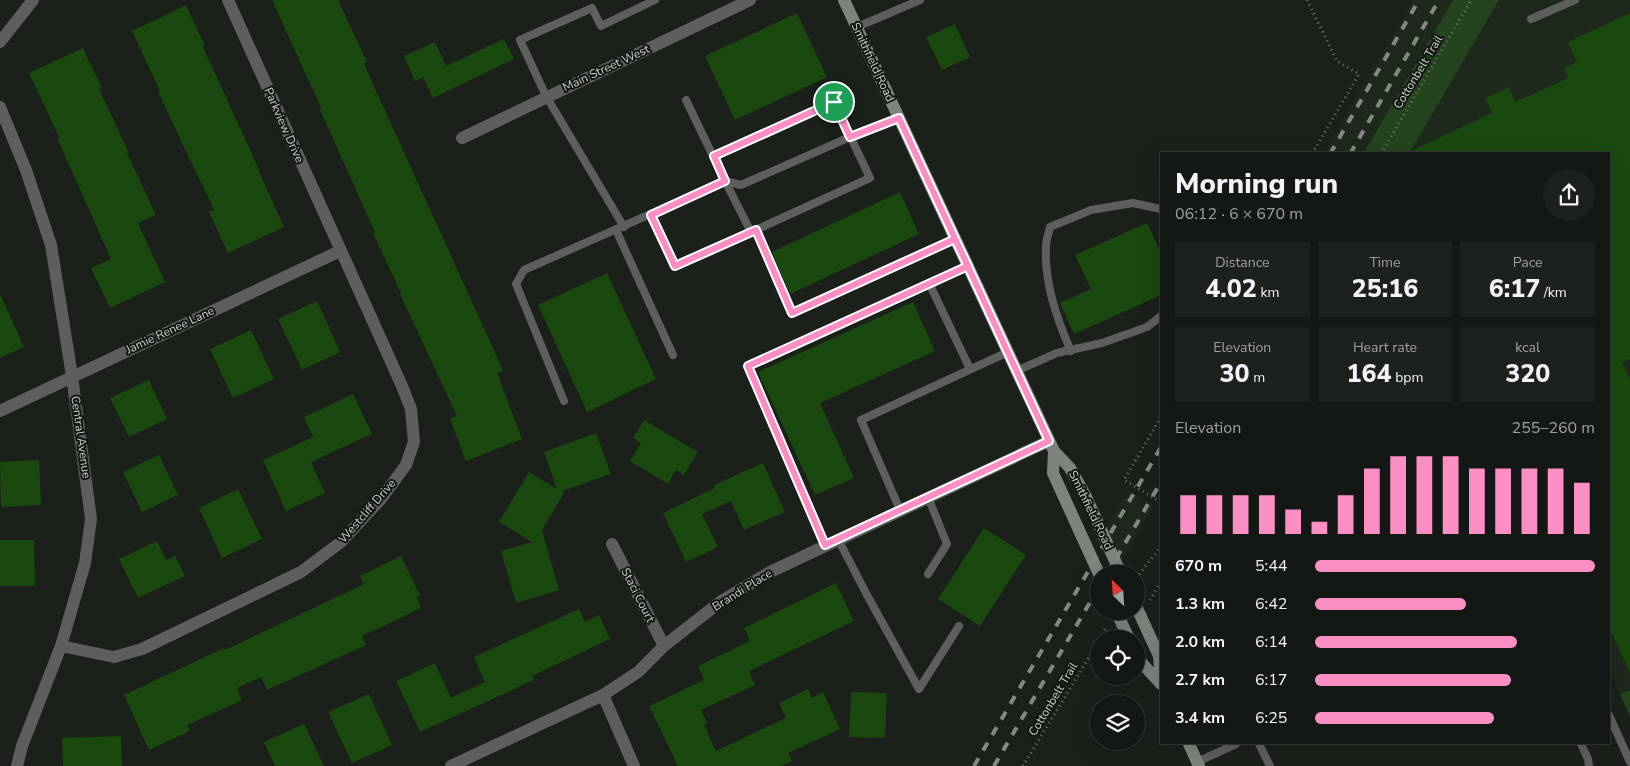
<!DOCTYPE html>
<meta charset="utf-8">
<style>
:root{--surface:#141814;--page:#1d211d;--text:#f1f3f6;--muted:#9da0a0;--line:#333734;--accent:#fb8fc4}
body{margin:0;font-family:"Nunito Sans",sans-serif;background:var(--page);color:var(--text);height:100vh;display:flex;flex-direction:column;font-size:19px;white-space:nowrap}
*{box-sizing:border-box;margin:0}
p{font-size:16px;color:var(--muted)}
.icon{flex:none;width:28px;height:28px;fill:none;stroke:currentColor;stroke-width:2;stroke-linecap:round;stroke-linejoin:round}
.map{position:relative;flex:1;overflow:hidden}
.side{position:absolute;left:1160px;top:152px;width:450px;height:592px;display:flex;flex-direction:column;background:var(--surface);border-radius:0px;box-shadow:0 5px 20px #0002,0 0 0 1px var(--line)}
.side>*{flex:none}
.needle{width:32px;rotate:335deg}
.fabs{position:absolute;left:1090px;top:565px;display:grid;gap:10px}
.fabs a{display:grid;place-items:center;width:55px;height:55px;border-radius:50%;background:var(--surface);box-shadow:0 5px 20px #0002,0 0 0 1px var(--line);font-size:25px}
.pin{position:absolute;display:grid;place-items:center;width:42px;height:42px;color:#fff;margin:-21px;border:2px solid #fff;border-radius:50%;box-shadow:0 1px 5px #0007}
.round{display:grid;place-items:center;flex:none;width:52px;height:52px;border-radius:26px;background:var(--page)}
.head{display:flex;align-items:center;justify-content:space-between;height:85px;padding:0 15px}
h1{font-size:28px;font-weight:800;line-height:38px}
.stats{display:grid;grid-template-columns:repeat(3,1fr);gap:8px;height:85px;padding:5px 15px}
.stats div{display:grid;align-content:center;border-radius:0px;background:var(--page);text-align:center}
.stats b{font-size:25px;font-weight:800}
.stats small{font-size:14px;font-weight:400}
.stats p{font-size:14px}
.chart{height:140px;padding:10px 15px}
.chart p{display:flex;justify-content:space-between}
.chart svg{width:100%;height:90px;margin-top:5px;stroke:var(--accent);stroke-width:6}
ul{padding:0 15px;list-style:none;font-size:16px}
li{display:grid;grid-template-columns:80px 60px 1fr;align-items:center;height:38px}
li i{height:12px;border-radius:6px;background:var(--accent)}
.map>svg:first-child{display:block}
.built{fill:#1e281c}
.grass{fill:#23441c}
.building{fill:#1a490f}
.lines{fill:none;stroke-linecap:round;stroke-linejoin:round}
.path{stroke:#6f736e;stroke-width:3;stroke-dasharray:1 4;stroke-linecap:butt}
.service{stroke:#5c5f5b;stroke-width:8}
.minor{stroke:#5c5f5b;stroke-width:12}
.tertiary{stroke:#5c5f5b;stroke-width:12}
.secondary{stroke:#7e837d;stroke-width:12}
.rail{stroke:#838883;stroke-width:4;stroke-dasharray:9 9;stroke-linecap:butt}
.route-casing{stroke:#fff;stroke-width:10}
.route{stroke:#fb8fc4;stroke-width:6}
.labels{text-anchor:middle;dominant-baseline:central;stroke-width:4;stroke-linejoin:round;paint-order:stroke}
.street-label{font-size:12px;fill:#cfd3cf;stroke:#121711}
</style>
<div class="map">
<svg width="1630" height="766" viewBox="0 0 1630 766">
<rect width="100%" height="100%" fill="#1b201a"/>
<path class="built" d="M1413,0h40l-90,154h-40z
M1499,0h131v690l-10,4 -11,-23v-517h-200z
M1128,490l26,15 -32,54 -17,-30z"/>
<path class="grass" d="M1453,0h46l-90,154h-46z
M1630,690v27l-10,-23z"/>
<path class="building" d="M272,0h66l29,62 -3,2 139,306 -6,3 25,66 -56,22 -16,-42 7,-3 -57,-122 1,-1 -28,-60 2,-1 -55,-122h2z
M186,5l19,41 -2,1 55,120h-1l27,60 -56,26 -19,-41 5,-2 -56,-118 2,-1 -28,-60z
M797,13l30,64 -92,43 -30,-64z
M1630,13v346l-8,3 8,17v294l-21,-46v-473h-205l88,-41 -7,-15 24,-11 6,15 53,-24 -4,-10 13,-6 -9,-20z
M955,24l15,33 -28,13 -16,-33z
M504,39l10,20 -81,39 -10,-21 -8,4 -11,-25 31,-14 11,24z
M83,48l19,40 -3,1 30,64h-2l29,62 -18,8 27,59 -55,26 -19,-40 20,-9 -54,-121 2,-1 -30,-64z
M900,192l19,42 -129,60 -18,-42z
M1147,223l14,30v42l-87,39 -14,-31 31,-14 -16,-34z
M607,273l49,106 -69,33 -49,-107z
M0,294l24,53 -24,11z
M317,301l23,51 -38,18 -24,-51z
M913,302l22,49 -115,52 34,75 -39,17 -57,-123z
M251,330l23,49 -41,19 -23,-49z
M149,380l18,39 -38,18 -19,-39z
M353,394l19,40 -61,28 14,31 -39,18 -23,-51 50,-23 -9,-20z
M644,420l54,32 -14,23 -8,-5 -8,14 -38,-23 11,-18 -8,-5z
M596,433l15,41 -49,17 2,2 -22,37 17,60 -43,13 -15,-52 31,-9 -33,-20 30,-50 28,17 -13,-37z
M159,455l19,40 -36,17 -19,-40z
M39,460l2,45 -40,2 -1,-45z
M763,463l22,49 -41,18 -13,-29 -29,13 16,33 -32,15 -23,-49 52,-25 -1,-3z
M238,489l24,50 -40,19 -23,-50z
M984,528l42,27 -46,71 -42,-27z
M0,540h34l1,46h-35z
M157,541l9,19 9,-4 10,20 -47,22 -19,-39z
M401,556l19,39 -4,2 5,11 -59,28 4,9 -99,45 -6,-13 -24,11 5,12 -55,25 3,6 -41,19 -25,-55 100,-47 1,2 139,-66 -4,-8z
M836,583l18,38 -105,50 6,14 -54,25 6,13 -3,2 12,26 70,-33 -7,-15 29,-14 4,9 11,-6 17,37 -52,24 4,8 -11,5h-103l-29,-60 55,-26 -6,-14 52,-25 -6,-13z
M579,609l6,13 14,-7 11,24 -78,37 2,4 -114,52 -24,-51 39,-18 16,35 34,-16 -11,-25z
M851,692l36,1 -2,45 -36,-1z
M369,694l23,51 -40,18 -24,-51z
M304,724l20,42h-49l-11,-24z
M121,736l1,30h-59l-1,-28z"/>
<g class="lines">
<path class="path" d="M1307,0l30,61 22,13 -47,80
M1381,154l90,-154
M1161,417l-37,63 37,22
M1136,578l25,-31
M1150,600l11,-19
M1100,639l7,-13
M1023,766l76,-125"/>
<path class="service" d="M1531,19l44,-19
M857,27l63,-27
M686,100l39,81 16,4 109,-48 49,-19
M714,156l120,-54 36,76 -119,54
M624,227l-78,-131 -26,-56 72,-32 9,18 54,-26
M616,230l57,125
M756,230l36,83 163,-74
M929,283l41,86
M1071,351c-14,-31 -27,-71 -25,-105 0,-7 3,-13 4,-19l41,-17 42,-7 28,6
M1016,371l41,-18 45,-10 45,-16 14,-11
M564,401l-48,-117 8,-14 201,-89 26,51 -76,34 -24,-51
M900,510l-39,-90 147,-68
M838,539l29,56 52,94 40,-63
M825,545l-77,-179 220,-100
M928,574l19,-30 -19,-47
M1609,715l21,47
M1259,744l11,22
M1581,744l7,15 1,7
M1197,762l39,-18"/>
<path class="minor" d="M0,107l26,63 25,75 21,131 19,143 -6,44 -24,83 -39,100 -5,20
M462,138l288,-138
M0,411l340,-160
M612,544l52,102
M61,646l53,11 28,-8 159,-77 40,-30 40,-43 25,-34 8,-23 -3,-33 -9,-23 -174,-386
M603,695l31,71
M451,766l152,-71 35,-23 26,-26 56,-44 50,-30 279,-131"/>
<path class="tertiary" d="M0,42l33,-42"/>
<path class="secondary" d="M844,0l210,451 16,17 16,29 35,77
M1054,451l-1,22 46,101
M1136,606l23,50 2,25
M1116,611l13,28
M1136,654l3,6 22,24
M1189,744l10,22"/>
<path class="rail" d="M1330,154l89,-154
M1350,154l89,-154
M1107,574l54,-92
M974,766l187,-319
M994,766l105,-179"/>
</g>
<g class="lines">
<defs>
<path id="route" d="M834,102l-120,54 11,25 -74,34 24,51 81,-36 36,83 163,-74 13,27 -220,100 77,179 224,-104 -150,-323 -49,19 -16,-35"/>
</defs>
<use href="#route" class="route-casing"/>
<use href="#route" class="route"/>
</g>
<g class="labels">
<g class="street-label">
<text transform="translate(873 62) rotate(65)">Smithfield Road</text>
<text transform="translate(606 68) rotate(-25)">Main Street West</text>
<text transform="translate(1418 72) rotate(-59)">Cottonbelt Trail</text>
<text transform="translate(284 125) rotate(66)">Parkview Drive</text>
<text transform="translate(170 330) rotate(-25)">Jamie Renee Lane</text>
<text transform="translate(81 437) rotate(82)">Central Avenue</text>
<text transform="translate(1091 510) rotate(64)">Smithfield Road</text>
<text transform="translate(367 511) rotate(-49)">Westcliff Drive</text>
<text transform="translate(742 590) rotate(-32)">Brandi Place</text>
<text transform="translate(638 595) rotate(63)">Staci Court</text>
<text transform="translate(1053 699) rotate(-59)">Cottonbelt Trail</text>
</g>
</g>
</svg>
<div class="fabs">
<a><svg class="needle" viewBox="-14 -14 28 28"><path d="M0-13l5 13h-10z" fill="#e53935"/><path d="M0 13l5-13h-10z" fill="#9da0a0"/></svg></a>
<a><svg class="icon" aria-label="locate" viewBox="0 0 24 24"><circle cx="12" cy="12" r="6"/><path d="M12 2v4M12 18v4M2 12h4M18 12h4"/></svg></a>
<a><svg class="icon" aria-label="layers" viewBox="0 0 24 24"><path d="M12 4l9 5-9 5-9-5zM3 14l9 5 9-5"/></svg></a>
</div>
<div class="pin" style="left:834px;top:102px;background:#1e9e55"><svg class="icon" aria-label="arrive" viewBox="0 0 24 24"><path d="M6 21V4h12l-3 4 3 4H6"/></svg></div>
<section class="side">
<div class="head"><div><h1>Morning run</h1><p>06:12 · 6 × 670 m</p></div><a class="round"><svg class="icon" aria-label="share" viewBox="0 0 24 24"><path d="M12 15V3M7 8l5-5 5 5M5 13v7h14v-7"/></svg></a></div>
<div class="stats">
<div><p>Distance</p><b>4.02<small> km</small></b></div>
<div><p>Time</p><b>25:16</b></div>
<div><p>Pace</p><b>6:17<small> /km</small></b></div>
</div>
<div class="stats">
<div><p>Elevation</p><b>30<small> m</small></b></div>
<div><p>Heart rate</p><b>164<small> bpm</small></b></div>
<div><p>kcal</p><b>320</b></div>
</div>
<div class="chart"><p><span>Elevation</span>255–260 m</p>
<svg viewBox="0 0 160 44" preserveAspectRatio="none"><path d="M5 44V25M15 44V25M25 44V25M35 44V25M45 44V32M55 44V38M65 44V25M75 44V12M85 44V6M95 44V6M105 44V6M115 44V12M125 44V12M135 44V12M145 44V12M155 44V19"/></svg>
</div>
<ul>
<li><b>670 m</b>5:44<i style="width:100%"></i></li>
<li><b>1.3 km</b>6:42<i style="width:54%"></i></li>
<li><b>2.0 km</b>6:14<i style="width:72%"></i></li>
<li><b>2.7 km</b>6:17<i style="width:70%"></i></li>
<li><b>3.4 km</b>6:25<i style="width:64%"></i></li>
</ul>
</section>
</div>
